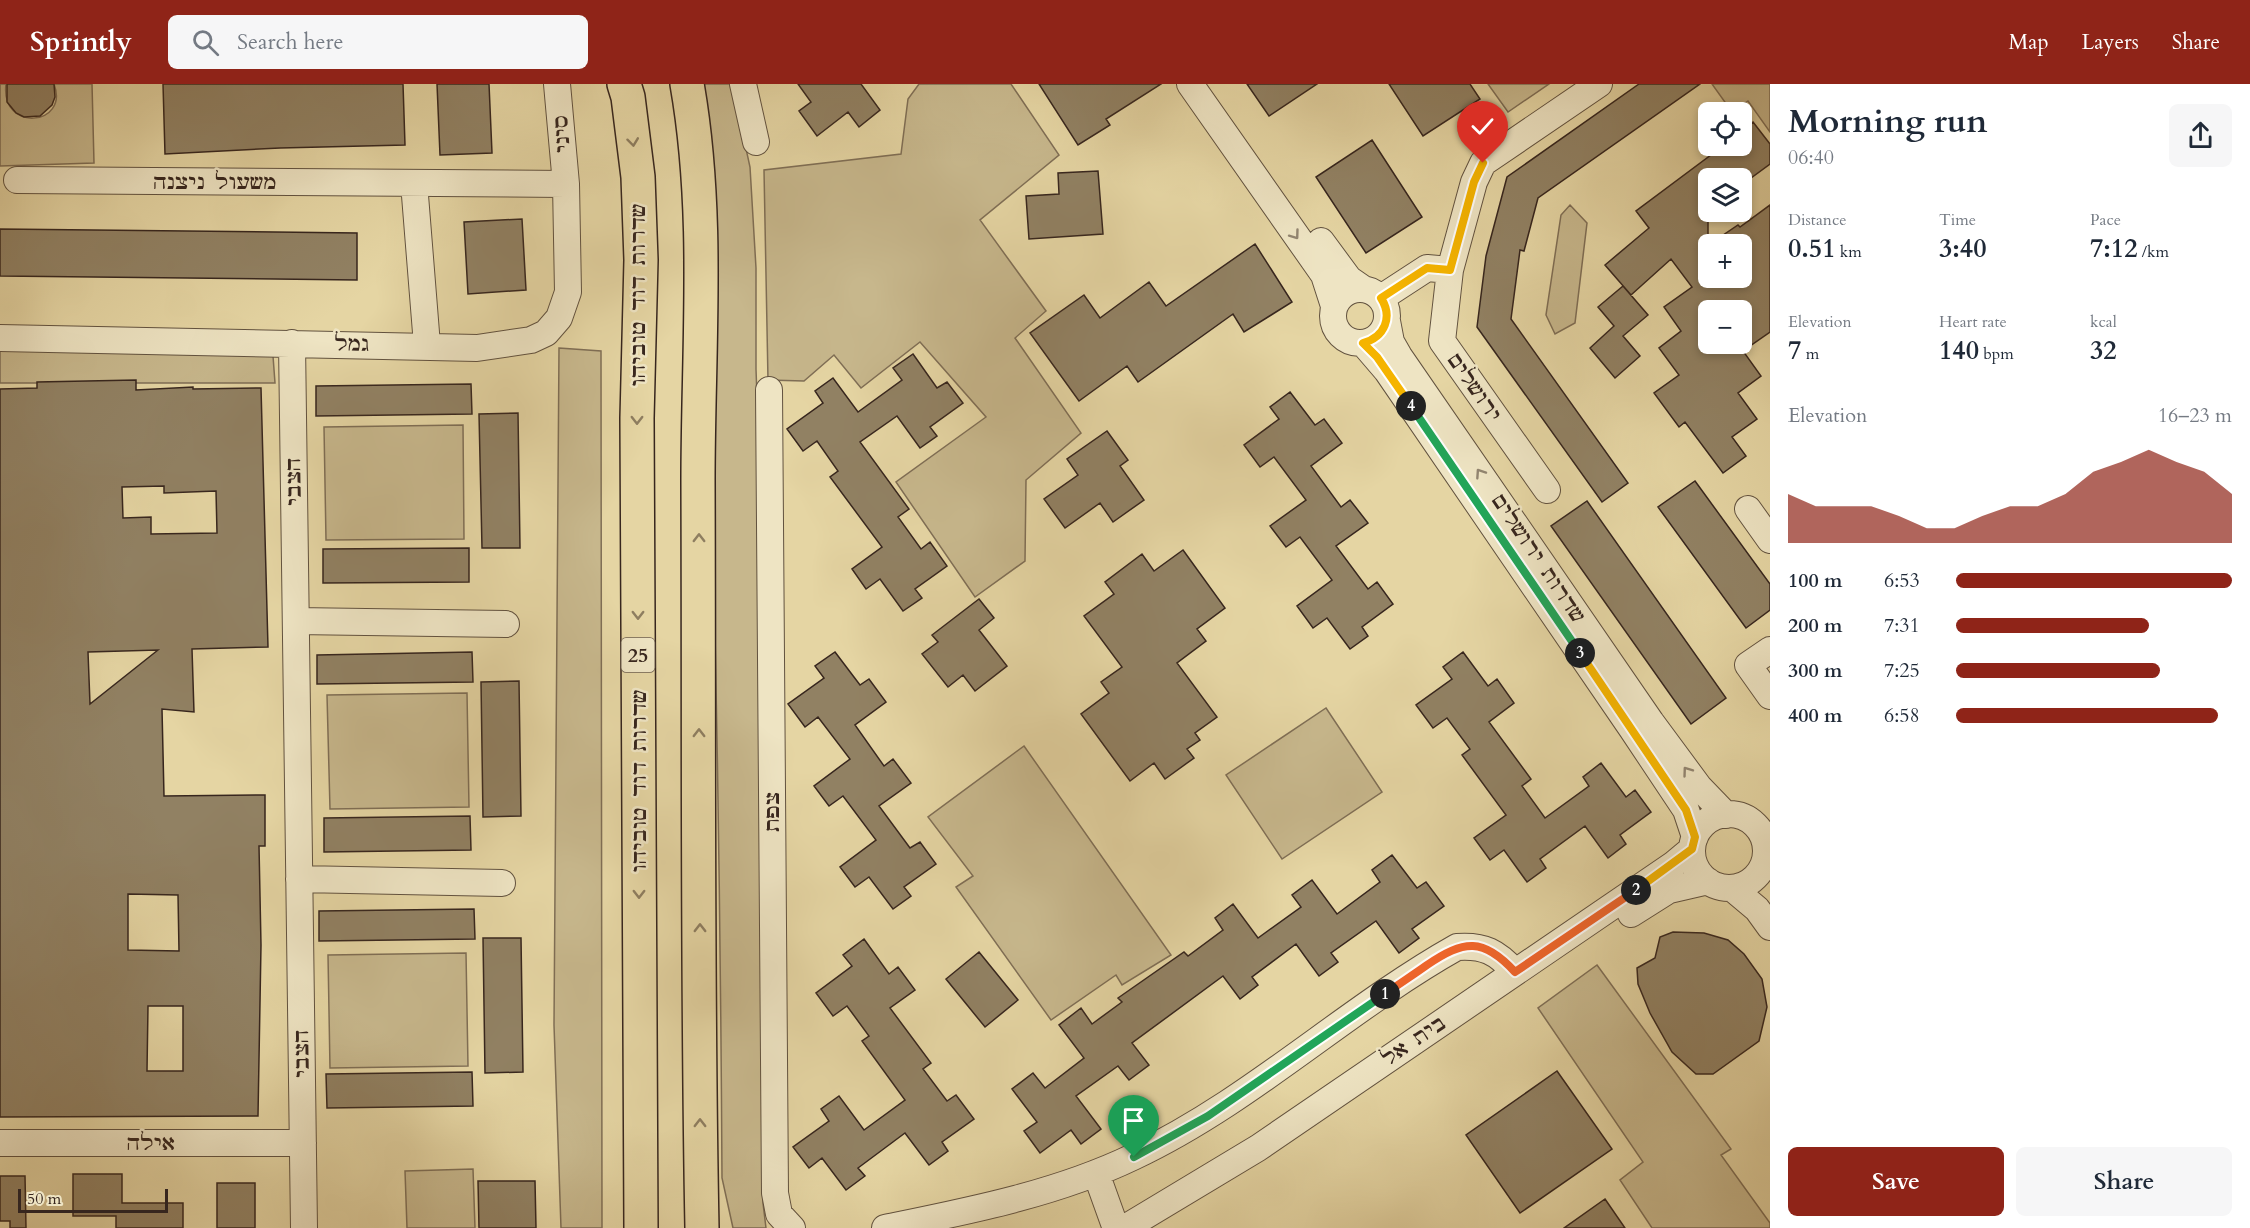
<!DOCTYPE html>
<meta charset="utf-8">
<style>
:root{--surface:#fff;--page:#f6f6f7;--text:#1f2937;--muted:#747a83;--accent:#8f2418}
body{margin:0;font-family:Cardo,"Frank Ruhl Libre",serif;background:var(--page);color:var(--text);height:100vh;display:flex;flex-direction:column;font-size:22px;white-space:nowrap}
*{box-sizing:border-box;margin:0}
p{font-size:20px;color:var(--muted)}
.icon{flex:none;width:33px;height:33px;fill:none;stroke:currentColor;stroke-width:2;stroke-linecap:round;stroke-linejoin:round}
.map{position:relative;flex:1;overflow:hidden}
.details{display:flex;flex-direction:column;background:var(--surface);width:480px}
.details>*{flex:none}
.controls{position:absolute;left:1698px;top:18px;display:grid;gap:12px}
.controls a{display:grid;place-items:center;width:54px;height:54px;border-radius:9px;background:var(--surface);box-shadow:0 3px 9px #0003;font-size:30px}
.scale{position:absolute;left:18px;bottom:15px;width:150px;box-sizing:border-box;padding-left:6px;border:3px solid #37261e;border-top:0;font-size:16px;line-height:21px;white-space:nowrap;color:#37261e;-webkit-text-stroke:4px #eee4c3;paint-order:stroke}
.pin{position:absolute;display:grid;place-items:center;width:51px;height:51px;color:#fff;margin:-62px -26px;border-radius:50% 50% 50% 0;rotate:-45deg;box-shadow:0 0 6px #0007}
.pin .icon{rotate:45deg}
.km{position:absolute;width:30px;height:30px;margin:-15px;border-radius:50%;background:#222;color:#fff;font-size:16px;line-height:30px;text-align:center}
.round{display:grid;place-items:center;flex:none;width:63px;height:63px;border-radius:9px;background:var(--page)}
.head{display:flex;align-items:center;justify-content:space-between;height:102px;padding:0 18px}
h1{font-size:33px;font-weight:700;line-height:45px}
.stats{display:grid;grid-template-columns:repeat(3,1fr);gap:9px;height:102px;padding:6px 18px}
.stats div{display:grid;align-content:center}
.stats b{font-size:26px;font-weight:700}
.stats small{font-size:16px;font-weight:400}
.stats p{font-size:16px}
.chart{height:168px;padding:12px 18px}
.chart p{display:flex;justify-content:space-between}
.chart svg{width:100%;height:108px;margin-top:6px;fill:var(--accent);opacity:.7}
.button{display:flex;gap:12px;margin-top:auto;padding:12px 18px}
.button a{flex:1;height:69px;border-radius:9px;background:var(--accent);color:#fff;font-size:24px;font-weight:700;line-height:69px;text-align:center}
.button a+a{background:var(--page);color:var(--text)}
ul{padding:0 18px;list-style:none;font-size:20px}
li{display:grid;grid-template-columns:96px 72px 1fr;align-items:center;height:45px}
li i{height:15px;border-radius:8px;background:var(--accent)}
header{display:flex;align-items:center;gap:36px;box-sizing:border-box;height:84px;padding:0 30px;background:var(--accent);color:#fff}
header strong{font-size:28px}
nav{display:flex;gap:33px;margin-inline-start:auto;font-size:21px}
.search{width:420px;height:54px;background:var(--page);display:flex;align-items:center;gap:15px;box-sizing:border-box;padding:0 21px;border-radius:9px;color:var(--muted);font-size:22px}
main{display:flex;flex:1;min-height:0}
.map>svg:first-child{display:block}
.green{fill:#c7b78c;stroke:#7f6e55;stroke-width:1.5}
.building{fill:#918163;stroke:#37261e;stroke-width:1.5;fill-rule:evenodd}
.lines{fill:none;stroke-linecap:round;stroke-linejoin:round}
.minor-casing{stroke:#62523f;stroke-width:28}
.highway-casing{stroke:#37261e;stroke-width:36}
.minor{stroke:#eee4c3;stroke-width:26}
.highway{stroke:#e5d5a3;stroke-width:33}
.oneway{stroke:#8e7e60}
.oneway2{stroke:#928570}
.split-1-casing{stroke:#fff;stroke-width:12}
.split-2-casing{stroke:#fff;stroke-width:12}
.split-3-casing{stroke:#fff;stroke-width:12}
.split-4-casing{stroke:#fff;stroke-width:12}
.split-5-casing{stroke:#fff;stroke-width:12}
.split-1{stroke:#22a559;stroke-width:8}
.split-2{stroke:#f0652b;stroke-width:8}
.split-3{stroke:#f5b400;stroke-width:8}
.split-4{stroke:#22a559;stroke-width:8}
.split-5{stroke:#f5b400;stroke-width:8}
.labels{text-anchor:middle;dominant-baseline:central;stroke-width:5;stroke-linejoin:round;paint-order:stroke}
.shield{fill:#eee4c3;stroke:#6e5f50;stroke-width:1.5}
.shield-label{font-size:20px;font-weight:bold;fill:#37261e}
.street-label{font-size:21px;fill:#37261e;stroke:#eee4c3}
</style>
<header>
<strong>Sprintly</strong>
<div class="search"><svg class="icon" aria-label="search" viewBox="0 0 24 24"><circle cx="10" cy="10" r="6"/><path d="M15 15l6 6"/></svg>Search here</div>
<nav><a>Map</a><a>Layers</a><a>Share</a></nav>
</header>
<main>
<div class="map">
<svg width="1770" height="1144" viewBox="0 0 1770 1144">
<rect width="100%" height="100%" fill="#e5d5a3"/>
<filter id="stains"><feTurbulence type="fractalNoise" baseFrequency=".00333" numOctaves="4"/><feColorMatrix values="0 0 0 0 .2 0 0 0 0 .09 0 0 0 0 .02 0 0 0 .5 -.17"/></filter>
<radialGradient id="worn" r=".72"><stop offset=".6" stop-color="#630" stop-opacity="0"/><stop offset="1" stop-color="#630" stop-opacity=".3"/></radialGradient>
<path class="green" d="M0,0h6c-6,49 64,42 48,0h38l2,79 -94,3z
M699,0h33l18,83 6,101v101l4,112 3,722 3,25h-33l-11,-50c-2,-365 -9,-729 -23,-1094z
M919,0h92l48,71 -79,65 66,91 -31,27 66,95 -55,47 -1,81 -50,36 -79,-115 90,-65 -66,-75 -59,46 -27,-33 -30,26 -36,-1 -4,-210 137,-16 7,-55z
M1488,0h61l-41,28z
M1712,0h58v48l-22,-31 -16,11z
M1570,121l17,18 -12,100 -20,11 -9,-19 15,-100z
M559,264l42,3 1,877h-41l-7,-203z
M0,266l273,6 2,27h-275z
M463,341l1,114 -138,1 -2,-113z
M467,609l2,114 -139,2 -3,-114z
M1326,624l56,84 -100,67 -56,-84z
M1024,662l147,209 -49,30 -6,-10 -65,45 -95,-133 17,-11 -45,-59z
M466,869l2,113 -138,2 -2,-113z
M1597,881l134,184 -10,6 49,68v5h-118l-32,-48 23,-18 -105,-154z
M473,1085l2,59h-68l-2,-57z"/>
<path class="building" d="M7,0h47l1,13 -3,8 -12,11 -16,1 -8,-4 -9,-11z
M163,0h240l2,61 -125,3 -115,6z
M437,0h52l3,69 -52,2z
M798,0h63l19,26 -21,17 -11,-15 -31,24 -18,-25 12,-9z
M1039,0h122l-55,35 4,6 -32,20z
M1247,0h70l-48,32z
M1389,0h81l10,15 -57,37z
M1639,0h61l-162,114 -14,53 -4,-1 -9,69 117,164 -26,19 -125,-175 9,-71 21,-79z
M1753,38l17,22v20l-19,14h-43v100h34v-34h-32l28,-19 2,2 30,-22v127l-27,19 18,25 -23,17 19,26 -25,18 14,19 -23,17 -38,-51 -6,5 -25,-34 25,-18 -20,-27 22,-17 -17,-24 28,-20 -21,-28 -40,36 -26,-30 44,-37 -13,-17 87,-65h19v-15zM1708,226h34v40l-5,-6h-29z
M1372,56l50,77 -56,36 -50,-76z
M1098,87l5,63 -74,5 -3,-43 33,-2 -1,-21z
M522,135l4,71 -58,4 -4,-72z
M0,145l357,4v47l-357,-4z
M1255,160l37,58 -48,30 -11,-18 -95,68 -11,-16 -48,35 -49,-68 54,-38 16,23 49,-36 17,24z
M1623,202l25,29 -25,21 17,20 -25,22 -25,-30 24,-22 -16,-19z
M913,270l24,34 10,-6 16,21 -33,24 7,9 -17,12 -23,-32 -37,26 49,67 -11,8 23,32 9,-7 17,24 -32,23 7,9 -19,13 -23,-32 -14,10 -14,-20 30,-22 -52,-70 8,-6 -21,-30 -14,10 -16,-22 36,-26 -8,-12 18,-13 25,34 44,-32 -9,-12z
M136,296v10l57,-3v2l68,-1 7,259 -76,2 2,63 -32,-3 2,87 101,-1v51h-6l2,99 -3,171 -258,1v-728l37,-1v-6zM164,402v7l52,-2 1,42 -66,1v-17l-28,1 -1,-31zM158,566l-68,54 -2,-52zM128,810l50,1 1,56 -51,-1zM148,922h35v65h-36z
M471,300l1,30 -156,2v-30z
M1290,308l25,33 9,-6 18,24 -31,23 30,41 9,-7 18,23 -32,23 32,43 9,-7 16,22 -31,23 6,9 -18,13 -23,-31 -14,10 -16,-22 35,-26 -32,-43 -14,10 -16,-21 36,-26 -32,-43 -14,10 -16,-22 35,-26 -9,-12z
M518,329l2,135h-38l-3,-134z
M1107,347l21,29 -8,6 24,34 -31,22 -13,-19 -35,25 -21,-29 34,-24 -11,-16z
M1695,397l75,103v26l-24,18 -88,-121z
M1587,417l139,197 -35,26 -140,-198z
M469,464v34l-146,1v-34z
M1183,466l42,58 -28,21 9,12 -29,22 40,54 -22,16 5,7 -13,9 7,9 -29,21 -11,-16 -24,18 -49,-67 28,-21 -8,-11 21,-15 -38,-51 30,-22 -9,-12 37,-28 12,17z
M979,515l15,19 -15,12 28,36 -32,25 -12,-16 -15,12 -26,-33 16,-12 -6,-7z
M472,568l1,30 -156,2v-29z
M835,568l25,33 9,-6 17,23 -31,23 29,41 9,-7 18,24 -32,23 31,42 10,-6 16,22 -32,23 7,9 -18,13 -24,-32 -14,10 -15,-20 36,-27 -33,-44 -14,10 -15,-20 36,-27 -32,-42 -13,10 -17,-23 36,-26 -9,-12z
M1463,568l25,34 9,-7 17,24 -25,19 42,57 -9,7 23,32 44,-32 -6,-9 18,-14 25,34 9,-7 16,22 -31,23 6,9 -18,14 -23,-32 -45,33 6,9 -19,14 -23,-32 -14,10 -16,-22 32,-23 -44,-60 8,-6 -23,-31 -14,10 -17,-23 36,-26 -9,-12z
M519,597l2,135 -38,1 -2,-135z
M470,732l1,34 -147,2v-34z
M1392,771l25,33 9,-6 18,24 -32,23 7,9 -20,15 -23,-32 -45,32 7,9 -19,14 -23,-32 -44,33 6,8 -18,14 -17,-23 -91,67 17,22 -20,15 -11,-14 -42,30 25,33 -20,15 -10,-14 -31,23 -16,-22 13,-9 -25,-33 21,-16 12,15 39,-30 -25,-33 22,-17 11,16 30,-22 -4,-4 66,-46 4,4 35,-26 -8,-12 18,-14 25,34 43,-31 -9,-12 20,-15 25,34 43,-32 -8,-12z
M474,825l1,30 -156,2v-30z
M1673,848l31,1 24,7 16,14 18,25 5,28 -8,34 -46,33h-17l-24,-22 -22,-39 -12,-29 -1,-16 18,-10 5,-21z
M483,854h38l2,134 -38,1z
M864,855l25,35 9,-7 17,23 -25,18 41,55 -8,6 24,32 9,-6 18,24 -32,23 6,9 -19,14 -24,-32 -47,35 7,8 -19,14 -24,-32 -13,10 -16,-21 36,-26 -8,-12 18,-13 25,34 41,-30 -43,-59 7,-5 -22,-30 -14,10 -17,-23 36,-27 -9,-11z
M979,868l39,48 -33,27 -39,-48z
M1557,987l55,78 -92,64 -54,-78z
M472,988l1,34 -146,2 -1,-34z
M73,1090h49v29h61v25h-67v-12h-43z
M0,1092h25l1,52h-16v-7h-10z
M478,1097h57l1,47h-57z
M217,1099h38v45h-38z
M1605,1115l20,29h-61z"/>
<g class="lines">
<defs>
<path id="minor" d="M743,0l13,58
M1190,0l134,191 10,31
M17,96l549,4
M414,99l13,162
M1321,157l28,38 13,9
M1450,186l-8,71 105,149
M1333 232a27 27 0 1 1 54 0a27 27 0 1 1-54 0Z
M1381,214l46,-30 23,2 24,-88 9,-19 116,-79
M1387,237l4,21 8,14 252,366 48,65 27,28
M0,254l477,10 54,-8 15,-7 13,-15 9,-26 -2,-108 -9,-100
M292,259l12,885
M1363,259l24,28 245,358 54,81 9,27
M769,306l6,803 4,21 13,14
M1748,425l22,31
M296,537l210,3
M1770,566l-22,15 22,31
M1692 767a37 37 0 1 1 74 0a37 37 0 1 1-74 0Z
M299,795l203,4
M1732,804l25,21 13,18
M1631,830l38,-24 39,-9
M0,1059h303
M1096,1089l19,53
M1130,1141l128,-77 416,-284 18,-15
M885,1144c83,-17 171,-34 248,-71 117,-55 212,-147 324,-210 27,-2 40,5 58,25"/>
<path id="highway" d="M624,0l4,13 10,80 3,83 -4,158 4,810
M687,0c23,131 11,264 11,396 1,249 -1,499 4,748"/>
</defs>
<use href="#minor" class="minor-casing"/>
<use href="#highway" class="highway-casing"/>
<use href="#minor" class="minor"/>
<use href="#highway" class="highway"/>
</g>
<defs><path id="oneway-chevron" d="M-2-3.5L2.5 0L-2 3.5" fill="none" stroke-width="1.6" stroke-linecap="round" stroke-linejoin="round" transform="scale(1.5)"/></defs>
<g class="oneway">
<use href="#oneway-chevron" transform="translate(633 58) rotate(83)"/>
<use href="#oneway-chevron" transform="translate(637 336) rotate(90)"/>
<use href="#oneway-chevron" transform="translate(699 454) rotate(-90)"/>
<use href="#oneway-chevron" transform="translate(638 531) rotate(90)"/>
<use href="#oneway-chevron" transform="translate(699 649) rotate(-90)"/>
<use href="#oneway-chevron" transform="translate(639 810) rotate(90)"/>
<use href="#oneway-chevron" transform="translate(700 844) rotate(-90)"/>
<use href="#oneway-chevron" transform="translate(700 1039) rotate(-90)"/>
</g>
<g class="oneway2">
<use href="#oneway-chevron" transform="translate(1295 151) rotate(54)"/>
<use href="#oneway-chevron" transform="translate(1480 389) rotate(-124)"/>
<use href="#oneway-chevron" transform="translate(1687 687) rotate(-126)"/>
</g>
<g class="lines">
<defs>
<path id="split-1" d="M1134,1073l74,-41 177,-122"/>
<path id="split-2" d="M1385,910c14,-10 28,-19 42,-29 37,-25 56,-28 88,7l121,-82"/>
<path id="split-3" d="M1580,569l106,157 9,27 -3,12 -56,41"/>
<path id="split-4" d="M1411,322l169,247"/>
<path id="split-5" d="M1411,322l-34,-49 -14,-14c22,-6 30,-26 18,-45l46,-30 23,2 24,-88 9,-19"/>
</defs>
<use href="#split-1" class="split-1-casing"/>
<use href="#split-2" class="split-2-casing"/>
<use href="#split-3" class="split-3-casing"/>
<use href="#split-4" class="split-4-casing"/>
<use href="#split-5" class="split-5-casing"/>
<use href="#split-1" class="split-1"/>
<use href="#split-2" class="split-2"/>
<use href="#split-3" class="split-3"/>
<use href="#split-4" class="split-4"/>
<use href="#split-5" class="split-5"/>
</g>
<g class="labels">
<rect class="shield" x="621.5" y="554" width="33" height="34" rx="4.5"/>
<g class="shield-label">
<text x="638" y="571">25</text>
</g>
<g class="street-label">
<text transform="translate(562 50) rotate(-94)">סיני</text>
<text x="215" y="98">משעול ניצנה</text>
<text transform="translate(638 211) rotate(-90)">שדרות דוד טוביהו</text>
<text transform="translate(352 260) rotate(1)">גמל</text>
<text transform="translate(1474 303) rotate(55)">ירושלים</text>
<text transform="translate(294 398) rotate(-91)">הצבי</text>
<text transform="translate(1538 474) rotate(56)">שדרות ירושלים</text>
<text transform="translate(639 697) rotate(-90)">שדרות דוד טוביהו</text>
<text transform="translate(772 728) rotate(-90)">צפת</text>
<text transform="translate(1414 957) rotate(-34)">בית אל</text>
<text transform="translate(302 970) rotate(-91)">הצבי</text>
<text x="151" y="1059">אילה</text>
</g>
</g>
<rect width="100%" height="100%" filter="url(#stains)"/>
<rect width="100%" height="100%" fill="url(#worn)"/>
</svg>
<div class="controls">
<a><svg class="icon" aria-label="locate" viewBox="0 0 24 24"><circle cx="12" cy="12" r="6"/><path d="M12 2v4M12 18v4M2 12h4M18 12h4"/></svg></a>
<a><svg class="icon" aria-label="layers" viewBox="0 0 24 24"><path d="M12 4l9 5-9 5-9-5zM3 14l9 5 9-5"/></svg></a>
<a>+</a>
<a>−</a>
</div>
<div class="scale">50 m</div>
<div class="pin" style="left:1134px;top:1073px;background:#1e9e55"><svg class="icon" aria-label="arrive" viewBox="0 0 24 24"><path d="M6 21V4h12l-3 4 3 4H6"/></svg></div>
<div class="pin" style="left:1483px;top:79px;background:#d93025"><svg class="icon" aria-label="check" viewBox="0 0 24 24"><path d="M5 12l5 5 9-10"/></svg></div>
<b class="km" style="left:1385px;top:910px">1</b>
<b class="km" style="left:1636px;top:806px">2</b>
<b class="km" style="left:1580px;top:569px">3</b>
<b class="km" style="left:1411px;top:322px">4</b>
</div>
<section class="details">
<div class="head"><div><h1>Morning run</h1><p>06:40</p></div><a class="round"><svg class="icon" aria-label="share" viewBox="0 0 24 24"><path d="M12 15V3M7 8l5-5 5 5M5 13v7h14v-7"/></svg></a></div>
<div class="stats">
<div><p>Distance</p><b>0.51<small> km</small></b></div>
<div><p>Time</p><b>3:40</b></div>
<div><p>Pace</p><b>7:12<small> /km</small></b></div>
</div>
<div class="stats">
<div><p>Elevation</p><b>7<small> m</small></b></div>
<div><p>Heart rate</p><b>140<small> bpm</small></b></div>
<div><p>kcal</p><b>32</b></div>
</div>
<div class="chart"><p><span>Elevation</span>16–23 m</p>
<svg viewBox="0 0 160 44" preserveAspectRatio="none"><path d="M0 44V24L10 29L20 29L30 29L40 33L50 38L60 38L70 33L80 29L90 29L100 24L110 15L120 11L130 6L140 11L150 15L160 24V44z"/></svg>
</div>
<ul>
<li><b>100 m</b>6:53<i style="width:100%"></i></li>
<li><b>200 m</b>7:31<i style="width:70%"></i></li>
<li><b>300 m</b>7:25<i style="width:74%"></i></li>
<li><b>400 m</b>6:58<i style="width:95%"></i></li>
</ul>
<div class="button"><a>Save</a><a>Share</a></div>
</section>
</main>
